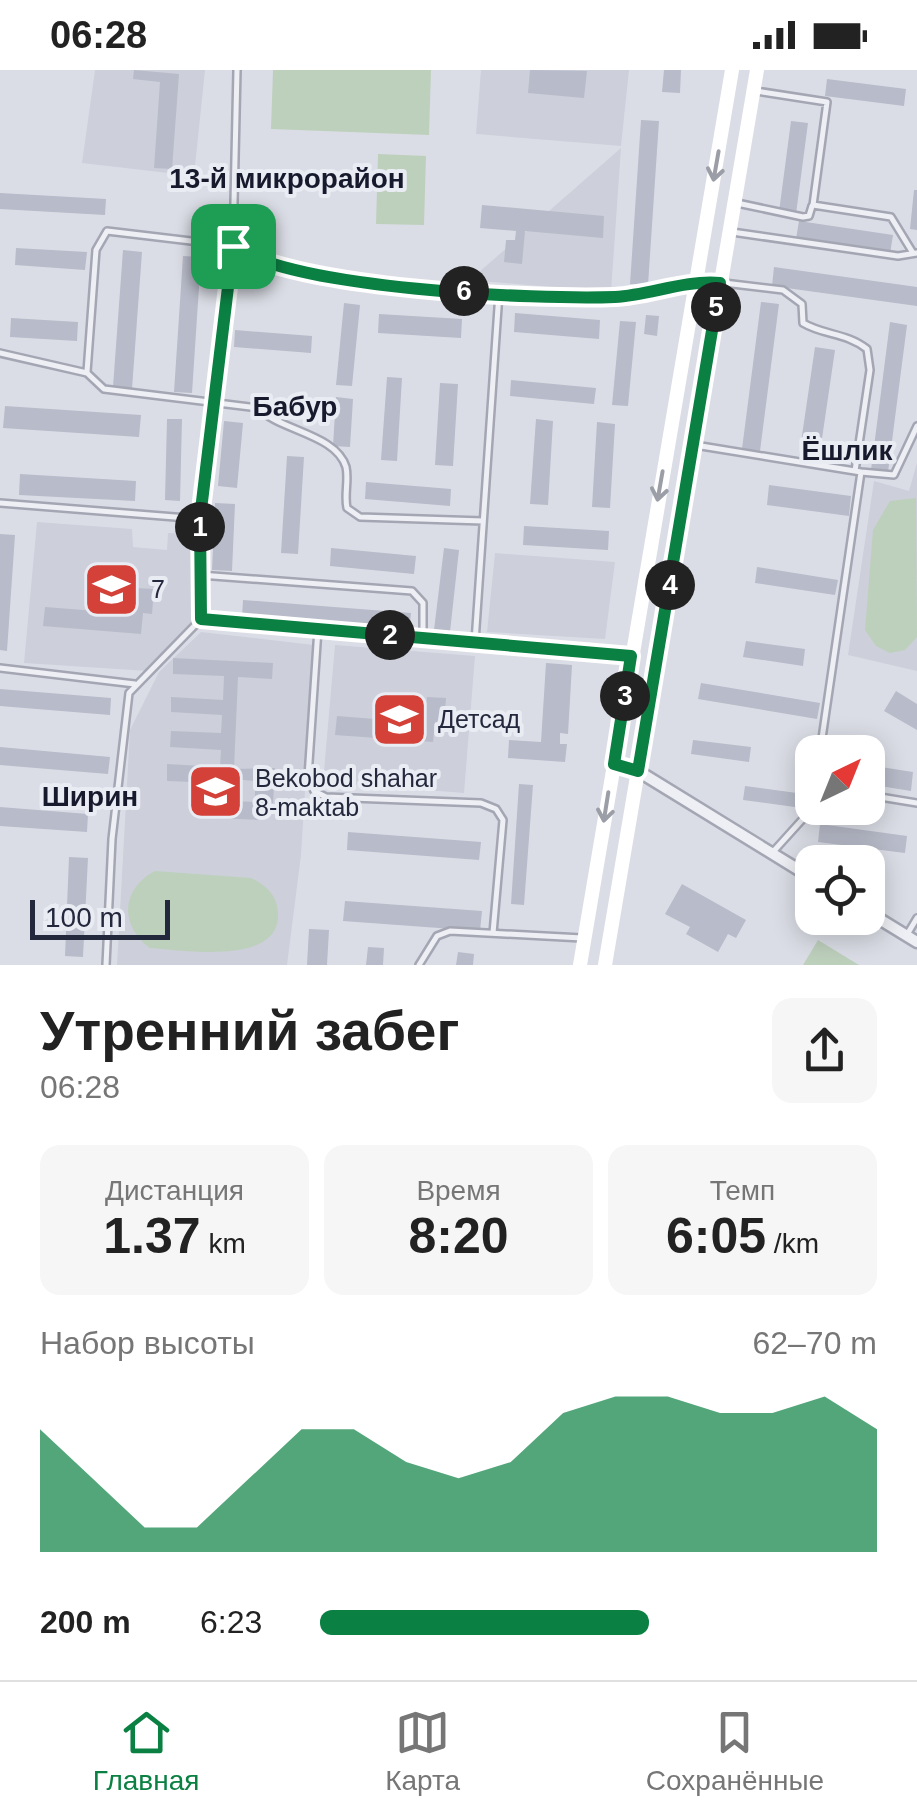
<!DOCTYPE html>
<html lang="ru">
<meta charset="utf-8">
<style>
:root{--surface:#fff;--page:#f6f6f6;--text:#222;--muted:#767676;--line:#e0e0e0;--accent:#0b8043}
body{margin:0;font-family:Helvetica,sans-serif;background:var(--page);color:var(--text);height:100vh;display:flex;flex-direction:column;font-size:38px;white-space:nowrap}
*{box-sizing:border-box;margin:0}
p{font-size:32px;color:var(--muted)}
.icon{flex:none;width:55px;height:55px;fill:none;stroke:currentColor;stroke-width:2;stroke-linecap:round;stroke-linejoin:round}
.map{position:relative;height:895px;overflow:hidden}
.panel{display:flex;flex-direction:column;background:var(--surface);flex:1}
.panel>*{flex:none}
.needle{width:65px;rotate:43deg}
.controls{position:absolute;left:795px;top:665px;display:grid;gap:20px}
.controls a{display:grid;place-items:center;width:90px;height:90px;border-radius:20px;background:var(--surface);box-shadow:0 5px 25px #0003;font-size:50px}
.scale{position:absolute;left:30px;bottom:25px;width:140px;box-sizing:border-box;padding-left:10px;border:5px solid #24283c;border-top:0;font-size:28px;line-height:35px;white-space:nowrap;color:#24283c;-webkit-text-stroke:8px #eaecf4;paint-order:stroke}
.pin{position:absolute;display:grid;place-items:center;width:85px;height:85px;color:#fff;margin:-42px;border-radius:20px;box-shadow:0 5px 15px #0006}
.km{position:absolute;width:50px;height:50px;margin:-25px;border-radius:50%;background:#222;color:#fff;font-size:28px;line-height:50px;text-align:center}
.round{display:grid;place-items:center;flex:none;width:105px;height:105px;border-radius:20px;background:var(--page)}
.head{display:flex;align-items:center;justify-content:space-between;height:170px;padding:0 40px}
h1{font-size:55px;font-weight:700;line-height:75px}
.metrics{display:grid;grid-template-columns:repeat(3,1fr);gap:15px;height:170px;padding:10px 40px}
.metrics div{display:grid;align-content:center;border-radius:20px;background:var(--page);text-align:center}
.metrics b{font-size:50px;font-weight:700}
.metrics small{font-size:28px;font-weight:400}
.metrics p{font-size:28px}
.chart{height:280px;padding:20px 40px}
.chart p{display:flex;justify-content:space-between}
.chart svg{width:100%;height:180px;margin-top:10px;fill:var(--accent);opacity:.7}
ul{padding:0 40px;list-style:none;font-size:32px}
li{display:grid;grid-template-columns:160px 120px 1fr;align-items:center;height:75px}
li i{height:25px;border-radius:12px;background:var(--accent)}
.status{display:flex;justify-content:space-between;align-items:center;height:70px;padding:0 50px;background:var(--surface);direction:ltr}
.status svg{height:28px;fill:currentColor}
.tabs{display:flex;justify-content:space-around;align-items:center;height:140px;border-top:2px solid var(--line);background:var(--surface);font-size:28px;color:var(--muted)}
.tabs a{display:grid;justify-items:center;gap:5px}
.tabs .on{color:var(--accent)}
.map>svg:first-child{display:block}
.built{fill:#cdcfdb}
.green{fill:#bdd0bc}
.building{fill:#b8bbc9;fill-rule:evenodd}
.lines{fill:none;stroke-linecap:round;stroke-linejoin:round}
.lane-casing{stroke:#a4a7b3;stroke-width:10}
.street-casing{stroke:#a4a7b3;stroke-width:15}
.lane{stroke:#eeeff4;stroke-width:5}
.street{stroke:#eeeff4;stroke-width:10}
.secondary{stroke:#fff;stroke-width:14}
.oneway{stroke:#9c9ea7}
.route-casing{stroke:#fff;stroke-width:20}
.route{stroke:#0b8043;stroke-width:12}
.labels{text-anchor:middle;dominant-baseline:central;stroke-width:8;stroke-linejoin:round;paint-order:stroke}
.poi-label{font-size:25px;fill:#24283c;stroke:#eaecf4;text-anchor:start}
.neighbourhood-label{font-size:28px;font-weight:bold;fill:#171a2d;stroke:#eaecf4}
</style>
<div class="status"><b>06:28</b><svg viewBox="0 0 49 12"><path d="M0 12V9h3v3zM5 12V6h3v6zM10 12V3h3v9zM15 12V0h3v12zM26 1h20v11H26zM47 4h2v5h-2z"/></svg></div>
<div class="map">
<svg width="917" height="895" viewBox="0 0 917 895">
<rect width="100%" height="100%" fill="#dbdde6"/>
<path class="built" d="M95,0h110l-11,106 -112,-13z
M481,0h148l-8,76 -145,-12z
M621,78l-10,144 -141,-12z
M917,393v208l-69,-16 26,-174 35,10z
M37,452l95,7 1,18 34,3 1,-17 27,1 -4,94 -43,43 -124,-8z
M495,483l120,9 -10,77 -118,-7z
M201,562l113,13 -13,210 -14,110h-170l13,-235 29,-58z
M335,575l140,11 -11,137 -141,-11z"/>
<path class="green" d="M273,0h158l-2,65 -158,-6z
M378,84l48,2 -2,69 -48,-1z
M916,428l1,139 -12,13 -15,3 -14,-7 -11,-16 8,-100 17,-29z
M155,801l96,7c15,7 27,18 27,36 2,51 -91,37 -128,34 -31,-23 -29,-59 5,-77z
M818,870l41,25h-56z"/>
<path class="building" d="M134,0l45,4 -7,95 -18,-1 6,-86 -27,-3z
M530,0l57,1 -3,27 -56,-5z
M664,0h17l-1,23 -18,-1z
M827,9l79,10 -2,17 -79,-10z
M641,50l18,1 -11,164 -18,-1z
M791,51l17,2 -12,91 -17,-2z
M914,120h3v40l-7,-1z
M0,123l106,6 -1,16 -105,-6z
M482,135l122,11 -1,22 -78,-7 -3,33 -18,-2 2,-22h9l1,-9 -36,-3z
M799,151l94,14 -3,19 -94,-15z
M16,178l71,4 -2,18 -70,-5z
M123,180l19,2 -10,137 -19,-2z
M183,186l18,1 -9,136 -18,-1z
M774,197l143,20v19l-145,-20z
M761,232l18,2 -19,147 -18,-2z
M344,233l16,2 -8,81 -16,-1z
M515,243l85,7 -1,19 -85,-7z
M379,244l83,5 -1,19 -83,-5z
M646,245l13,1 -2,20 -13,-2z
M11,248l67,4 -1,19 -67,-4z
M620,251l16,1 -8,84 -16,-1z
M890,252l17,3 -19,147 -17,-2z
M235,260l77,6 -1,17 -77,-6z
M815,277l20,3 -16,109 -20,-3z
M387,307l15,1 -5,83 -16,-1z
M511,310l85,8 -2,16 -84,-8z
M440,313l18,1 -5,82 -18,-1z
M336,327l17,2 -3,48 -17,-1z
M5,336l136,9 -2,22 -136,-9z
M167,349h15l-2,82 -15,-1z
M536,349l17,2 -5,84 -18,-1z
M224,351l19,2 -6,65 -19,-2z
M597,352l18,2 -5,84 -18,-1z
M287,386l17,1 -6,97 -17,-1z
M20,404l116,7 -1,20 -116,-6z
M366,412l85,7 -1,17 -85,-7z
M769,415l82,11 -2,20 -82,-11z
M215,433l20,1 -3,67 -20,-1z
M524,456l85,5 -1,19 -85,-5z
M0,464l15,1 -8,116 -7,-1z
M331,478l85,8 -2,18 -84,-8z
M444,478l15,2 -9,82 -16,-2z
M757,497l81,13 -3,15 -80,-12z
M135,518l19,1 -2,25 -9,-1 -2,21 -98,-8 2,-19 88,7z
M243,530l168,13 -2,19 -167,-14z
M746,571l59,8 -2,17 -60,-9z
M173,588l100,5 -1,16 -34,-2 -4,92 41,-1 -2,35 -13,-1 -1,18 -43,-2 3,-35 -52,-2v-17l53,3 1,-17 -51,-3 1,-16 50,2 1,-18 -51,-3v-15l52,3 1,-24 -51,-2zM233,709l22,2v21l-23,-1z
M546,593l26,2 -4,69 -8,-1v11h7l-2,18 -57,-4 1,-18 32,2z
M701,613l119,20 -3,16 -119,-20z
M0,619l111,9 -1,17 -110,-9z
M896,621l21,13v26l-33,-19z
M427,627l19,1 -2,25 -9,-1 -2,20 -98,-7 2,-19 88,7z
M693,670l58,7 -2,15 -58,-8z
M0,677l110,10 -2,17 -108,-9z
M868,695l45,7 -2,19 -43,-7z
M519,714l14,1 -9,120 -13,-1z
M745,716l59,8 -2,14 -59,-8z
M0,737l88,7 -1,18 -87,-6z
M820,754l87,12 -2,17 -87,-11z
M348,762l133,10 -2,18 -132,-10z
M69,787l19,1 -5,99 -18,-1z
M682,814l64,36 -10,18 -8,-4 -10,18 -32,-18 4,-7 -25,-13z
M345,831l137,10 -2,20 -137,-10z
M309,859l20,1 -2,35h-20z
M368,877l16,1 -1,17h-17z
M458,882l16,2 -1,11h-17z"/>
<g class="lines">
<defs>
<path id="lane" d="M237,0l-4,176c54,41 198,42 266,47
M756,21l71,11 -14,103 78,12 22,36
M737,133l66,14 6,-1 3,-10
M732,162l166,24 19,-3
M724,213l59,7 19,14 1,19c20,12 44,10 64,26l3,21 -15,101
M0,283l87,20 17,16 154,19c22,23 78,26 88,59 3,13 -2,28 1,41l13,9 123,4
M87,302l9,-122 11,-19 126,15 -33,273
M695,375l166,27 -41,280
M861,402l33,3 23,-49
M0,433l200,16 1,100 -72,74 -17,146 -6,126
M200,505l212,16 11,12v35
M201,549l430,36
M318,559l-10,148 6,14 12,6 155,6 15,6 7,11 -10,113
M475,572l24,-349 119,4 77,-16
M0,598l135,16
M868,725l49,8
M772,783l38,-42 2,-13
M908,863l9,-15
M419,895l18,-29 13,-5 132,7"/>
<path id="street" d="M638,701l174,107
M868,842l49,30"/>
</defs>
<use href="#lane" class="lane-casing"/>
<use href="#street" class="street-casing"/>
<use href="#lane" class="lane"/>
<use href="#street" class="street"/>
<path class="secondary" d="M580,895l152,-895
M605,895l152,-895"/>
</g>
<defs><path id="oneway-shaft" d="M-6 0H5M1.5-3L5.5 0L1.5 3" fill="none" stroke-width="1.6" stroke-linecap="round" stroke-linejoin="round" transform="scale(2.5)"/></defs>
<g class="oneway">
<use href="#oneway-shaft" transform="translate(716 96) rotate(100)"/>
<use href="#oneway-shaft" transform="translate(660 416) rotate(100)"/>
<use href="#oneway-shaft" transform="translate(606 737) rotate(99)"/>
</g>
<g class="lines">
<defs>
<path id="route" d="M233,176c58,43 305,54 382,51 36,-2 68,-17 105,-14l-82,488 -24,-7 17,-108 -430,-37 -1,-101z"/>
</defs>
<use href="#route" class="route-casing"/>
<use href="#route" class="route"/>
</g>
<defs>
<symbol id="school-square" viewBox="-11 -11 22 22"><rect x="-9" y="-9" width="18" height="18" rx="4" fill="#d34138" stroke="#eaecf4"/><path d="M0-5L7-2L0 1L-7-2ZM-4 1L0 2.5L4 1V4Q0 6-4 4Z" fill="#fff"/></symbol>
</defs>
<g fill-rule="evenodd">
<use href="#school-square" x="80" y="488" width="63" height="63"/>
<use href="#school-square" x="368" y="618" width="63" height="63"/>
<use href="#school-square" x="184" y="690" width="63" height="63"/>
</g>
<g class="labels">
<g class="poi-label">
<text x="151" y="519">7</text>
<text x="438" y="649">Детсад</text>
<text x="255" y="708">Bekobod shahar<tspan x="255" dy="29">8-maktab</tspan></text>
</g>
<g class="neighbourhood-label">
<text x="287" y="108">13-й микрорайон</text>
<text x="295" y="336">Бабур</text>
<text x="847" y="380">Ёшлик</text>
<text x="90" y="726">Ширин</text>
</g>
</g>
</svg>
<div class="controls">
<a><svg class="needle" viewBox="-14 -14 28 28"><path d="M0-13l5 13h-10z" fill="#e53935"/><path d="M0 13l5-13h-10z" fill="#767676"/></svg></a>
<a><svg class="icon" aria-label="locate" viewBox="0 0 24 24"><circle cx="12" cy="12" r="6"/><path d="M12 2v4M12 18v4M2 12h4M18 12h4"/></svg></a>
</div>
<div class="scale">100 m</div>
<div class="pin" style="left:233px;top:176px;background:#1e9e55"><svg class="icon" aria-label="arrive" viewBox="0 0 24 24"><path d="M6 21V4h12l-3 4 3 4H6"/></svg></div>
<b class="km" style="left:200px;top:457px">1</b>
<b class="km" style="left:390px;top:565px">2</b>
<b class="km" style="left:625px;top:626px">3</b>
<b class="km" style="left:670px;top:515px">4</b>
<b class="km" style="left:716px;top:237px">5</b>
<b class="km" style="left:464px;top:221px">6</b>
</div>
<section class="panel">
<div class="head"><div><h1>Утренний забег</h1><p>06:28</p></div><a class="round"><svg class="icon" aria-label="share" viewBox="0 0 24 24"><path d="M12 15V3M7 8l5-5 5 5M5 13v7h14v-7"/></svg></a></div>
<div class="metrics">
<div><p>Дистанция</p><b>1.37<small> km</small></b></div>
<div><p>Время</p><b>8:20</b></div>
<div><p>Темп</p><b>6:05<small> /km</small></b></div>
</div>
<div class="chart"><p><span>Набор высоты</span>62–70 m</p>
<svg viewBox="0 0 160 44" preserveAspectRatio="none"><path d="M0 44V14L10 26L20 38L30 38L40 26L50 14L60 14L70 22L80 26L90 22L100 10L110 6L120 6L130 10L140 10L150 6L160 14V44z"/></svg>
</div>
<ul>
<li><b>200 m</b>6:23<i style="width:59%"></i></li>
</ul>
</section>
<nav class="tabs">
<a class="on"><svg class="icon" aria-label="home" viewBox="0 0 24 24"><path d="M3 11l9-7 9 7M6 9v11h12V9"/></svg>Главная</a>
<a><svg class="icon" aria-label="map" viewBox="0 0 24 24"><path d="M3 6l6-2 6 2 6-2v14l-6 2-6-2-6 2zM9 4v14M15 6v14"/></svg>Карта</a>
<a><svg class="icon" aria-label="saved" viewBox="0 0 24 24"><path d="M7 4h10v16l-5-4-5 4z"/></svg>Сохранённые</a>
</nav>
